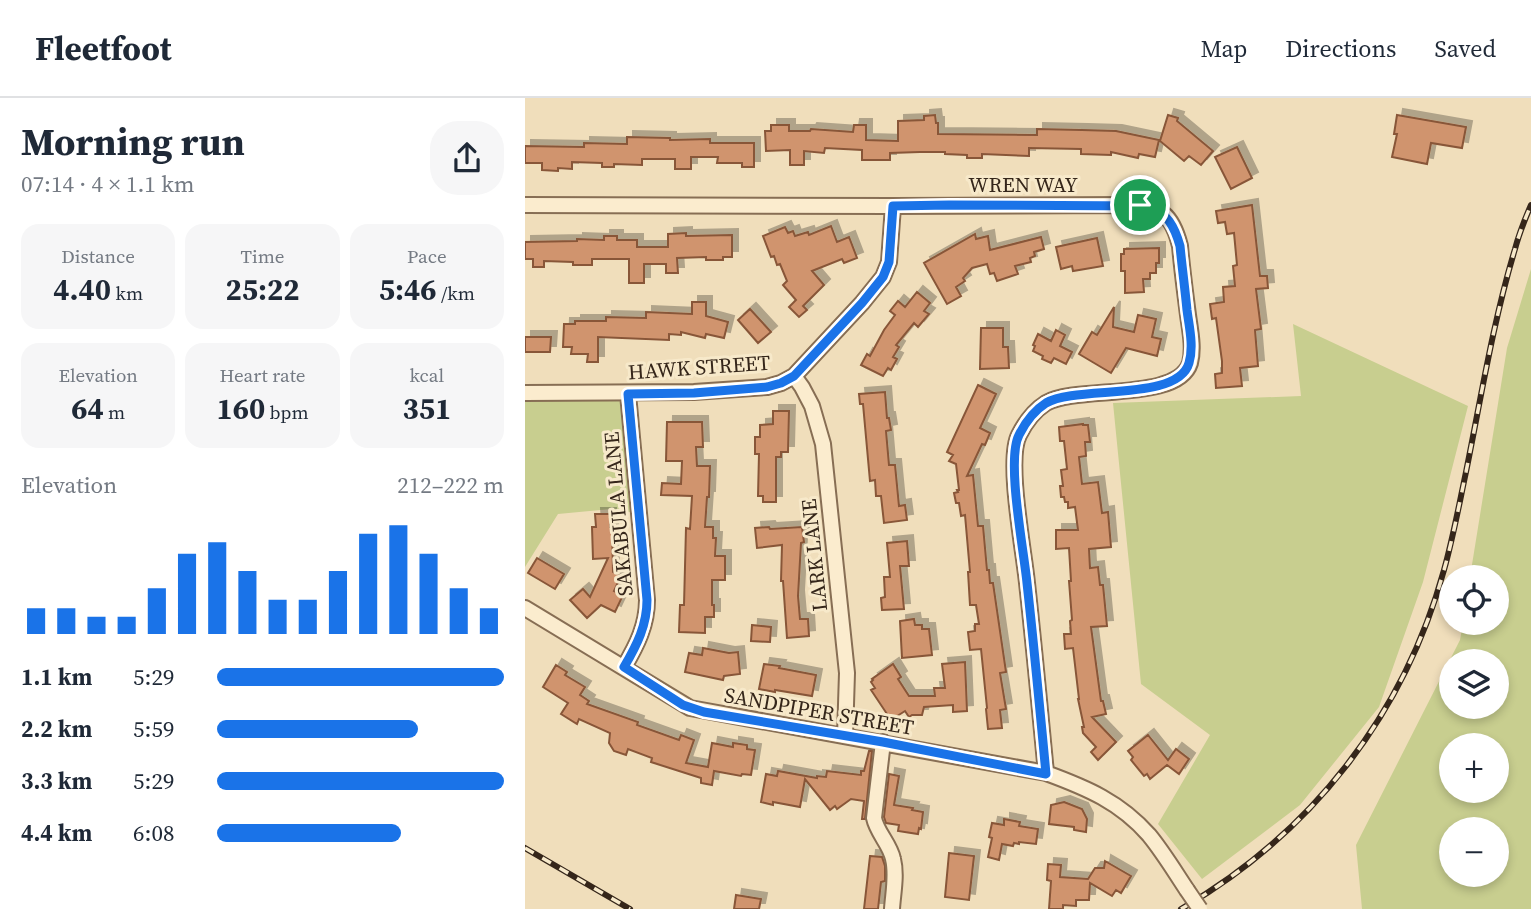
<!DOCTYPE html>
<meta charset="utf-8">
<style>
:root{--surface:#fff;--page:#f6f6f7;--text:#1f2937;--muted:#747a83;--line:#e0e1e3;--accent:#1a73e8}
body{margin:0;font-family:"Source Serif 4",serif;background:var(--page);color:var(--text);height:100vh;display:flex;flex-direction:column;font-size:26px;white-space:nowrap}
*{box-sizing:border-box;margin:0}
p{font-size:23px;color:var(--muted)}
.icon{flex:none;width:38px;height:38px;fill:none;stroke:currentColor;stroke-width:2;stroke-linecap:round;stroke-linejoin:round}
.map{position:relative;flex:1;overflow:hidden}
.panel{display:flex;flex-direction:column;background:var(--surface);width:525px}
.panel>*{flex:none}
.controls{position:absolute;left:914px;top:467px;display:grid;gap:14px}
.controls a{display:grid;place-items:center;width:70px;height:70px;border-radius:50%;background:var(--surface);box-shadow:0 4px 10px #0003;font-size:35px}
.pin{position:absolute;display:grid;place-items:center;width:60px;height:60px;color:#fff;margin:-30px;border:4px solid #fff;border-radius:50%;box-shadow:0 2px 7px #0007}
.round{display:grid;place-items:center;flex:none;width:74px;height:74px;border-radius:28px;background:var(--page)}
.summary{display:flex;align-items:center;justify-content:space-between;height:119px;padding:0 21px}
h1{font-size:38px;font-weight:700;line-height:52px}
.figures{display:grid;grid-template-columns:repeat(3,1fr);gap:10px;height:119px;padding:7px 21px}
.figures div{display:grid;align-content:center;border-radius:18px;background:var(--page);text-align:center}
.figures b{font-size:30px;font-weight:700}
.figures small{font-size:19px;font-weight:400}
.figures p{font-size:19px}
.chart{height:196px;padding:14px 21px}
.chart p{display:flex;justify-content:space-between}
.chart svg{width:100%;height:126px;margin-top:7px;stroke:var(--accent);stroke-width:6}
ul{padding:0 21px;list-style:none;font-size:23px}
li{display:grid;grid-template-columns:112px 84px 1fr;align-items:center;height:52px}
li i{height:18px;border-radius:9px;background:var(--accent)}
header{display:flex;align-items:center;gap:42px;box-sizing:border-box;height:98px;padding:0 35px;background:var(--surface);border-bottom:2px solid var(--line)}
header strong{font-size:33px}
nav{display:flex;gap:38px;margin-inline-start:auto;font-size:24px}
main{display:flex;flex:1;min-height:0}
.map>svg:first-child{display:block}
.green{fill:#c8ce8f;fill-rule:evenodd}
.building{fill:#d0946e;stroke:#885639;stroke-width:2;filter:url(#shadow)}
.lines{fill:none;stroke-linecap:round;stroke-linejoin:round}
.street-casing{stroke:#876e54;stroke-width:18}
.street{stroke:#fbecce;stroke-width:14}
.rail-casing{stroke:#35261a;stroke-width:6}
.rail{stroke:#f7e9ca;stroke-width:3.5;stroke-dasharray:10;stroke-linecap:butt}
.street-bridge-casing{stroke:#876e54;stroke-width:18;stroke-linecap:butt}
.street-bridge{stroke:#fbecce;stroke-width:14}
.route-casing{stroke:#fff;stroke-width:14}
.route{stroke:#1a73e8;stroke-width:9}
.labels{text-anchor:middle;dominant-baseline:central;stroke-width:6;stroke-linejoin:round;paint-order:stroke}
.street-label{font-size:21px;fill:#35261a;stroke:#f7e9ca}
</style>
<header>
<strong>Fleetfoot</strong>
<nav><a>Map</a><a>Directions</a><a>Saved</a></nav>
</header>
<main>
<section class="panel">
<div class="summary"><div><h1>Morning run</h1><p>07:14 · 4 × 1.1 km</p></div><a class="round"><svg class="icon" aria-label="share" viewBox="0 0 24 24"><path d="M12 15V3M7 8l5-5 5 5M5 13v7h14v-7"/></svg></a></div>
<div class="figures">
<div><p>Distance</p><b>4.40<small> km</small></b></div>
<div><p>Time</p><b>25:22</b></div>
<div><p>Pace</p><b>5:46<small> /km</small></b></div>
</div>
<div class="figures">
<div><p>Elevation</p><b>64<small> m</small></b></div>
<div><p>Heart rate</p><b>160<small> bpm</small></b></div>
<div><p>kcal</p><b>351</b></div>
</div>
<div class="chart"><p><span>Elevation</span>212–222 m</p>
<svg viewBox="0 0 160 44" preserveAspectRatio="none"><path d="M5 44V35M15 44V35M25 44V38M35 44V38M45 44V28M55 44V16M65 44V12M75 44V22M85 44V32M95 44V32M105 44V22M115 44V9M125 44V6M135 44V16M145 44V28M155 44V35"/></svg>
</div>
<ul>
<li><b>1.1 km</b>5:29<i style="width:100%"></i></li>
<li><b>2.2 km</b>5:59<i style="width:70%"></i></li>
<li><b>3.3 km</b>5:29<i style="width:100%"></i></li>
<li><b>4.4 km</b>6:08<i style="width:64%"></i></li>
</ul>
</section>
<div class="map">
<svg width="1006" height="811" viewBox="0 0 1006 811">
<defs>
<filter id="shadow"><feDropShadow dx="6" dy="-6" stdDeviation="0" flood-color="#0004"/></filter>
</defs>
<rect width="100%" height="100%" fill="#f0debb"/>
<path class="green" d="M1006,171v640h-169l-6,-64 104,-205 3,-17h33v-45l-26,-1 37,-229zM926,564h45v45h-45zM926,648h45v45h-45zM926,732h45v45h-45z
M768,226l175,82 -45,176 -44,125 -79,98 -98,74 -44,-55 52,-89 -69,-51 -28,-281 188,-7z
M0,299h102l9,116 -25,-4 -53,5 -33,53z"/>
<path class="building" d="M410,17l1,8h2v11l99,1v-6l45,1 34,1 43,9 -4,17 -16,-3 -1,4 -27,-6v3l-30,-1v-5l-52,-1v8l-47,-2v4h-15v-3l-22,-1v-2h-25l-30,1v7h-28v-10l-37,-2 -1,5 -20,-2v14h-14v-15l-24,1 -1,-20h6v-6h18v6h21l1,-2 42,3 1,-7h12v15l32,1v-20l26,-1v-4z
M643,17l10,3 -1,3 36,30 -12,14 -12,-9 -5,5 -24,-20z
M872,17l69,12 -4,21 -31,-5 -4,21 -35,-7 5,-23h-3z
M102,39l43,1v2l40,-1v4h44v24h-12v-4h-25l1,-6h-27v12h-16v-10h-33v6l-28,-1v3h-12v-4l-30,-1v7l-14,-1v3l-16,-1v-7h-17v-17l59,1v-4l43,1z
M712,49l15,31 -21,11 -16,-32z
M727,107l8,71h7l1,12 -12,1 5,40 -6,1 3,36 -18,2 2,18 -26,2 -1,-14 7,-1v-12l-6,-43 -4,1 -2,-15 14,-2 -1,-15 12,-1 -2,-20 4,-1 -3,-32 -7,1 -2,-12 -7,1 -2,-12z
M306,128l6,16 12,-5 8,21 -13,5 -2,-4 -30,12 12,14 -21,21 4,4 -8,7 -10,-10 7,-7 -13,-15 4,-4 -7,-17 -3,1 -3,-9 -3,1 -8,-21 22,-9 3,6 5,-2 2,5 13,-4 1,3z
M161,135v3l46,-1v22h-9v3h-17v-3l-29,1 1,15h-12v-9h-22v19h-15v-24h-37v6h-19v-3l-29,-1v6h-11v-8h-8v-17l52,-1v-2l27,1v-4h13v4h20v7h31v-13z
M450,136l1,5 12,-3 2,14 51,-13 3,12 -10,3 1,4 -5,2 1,4 -16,4 3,8 -21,7 -3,-8 -4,1 -3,-10 -15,4 -9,10 2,3 -9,6 5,9 -14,8 -23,-41z
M572,140l6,28 -30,5 -1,-5 -11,3 -5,-22z
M634,150v15h-3v10h-6v6h-7l1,13 -19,1v-22h-4v-17h3v-5z
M392,194l13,11 -6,8 5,3 -11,13 -4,-4 -18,22 3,2 -6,10 4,2 -6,11 -3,-2 -5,8 -22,-11 6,-11 3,2 14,-26 11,-15 -5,-4 8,-10 7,6z
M167,204h14v14l22,6 -4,16 -18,-4 -1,4 -24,-6v3l-12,-1v6l-71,-3v25h-11l1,-8h-17l1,-7h-9l1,-23h11v-3h31v-4l40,1v-6l46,2z
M589,209l-1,20 21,5 4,-17 18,4 -4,18 9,2 -4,17 -31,-8 -15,25 -32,-19 13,-22 5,3z
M225,211l21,23 -13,11 -20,-23z
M456,230h22v19h5l1,21 -29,1z
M531,232l9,5 -5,11 12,6 -6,12 -12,-6 -3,5 -9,-4 1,-3 -10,-5 2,-5 -2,-1 5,-11 13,7z
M0,239h26l-1,15h-25z
M453,287l18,9 -16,34 10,5 -5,12 -3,-1 -15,32 6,-1 5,51h5l4,44h2l1,13h3l13,89 -6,1 6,36 -6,1 2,18 -14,1 -2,-20 1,-1 -6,-59 -11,1 -2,-18 7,-1v-7h4l-3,-19h-6l-2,-33h2l-5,-57 -4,1 -2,-13h-3l-2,-10 4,-1 -1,-2h2l-3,-26 -7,-3 4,-6 -6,-3z
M360,294l2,26h2l2,12 -5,1 3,34h6l4,41 6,-1 2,15 -23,3 -3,-27h-5l-1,-16 -5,1 -7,-77h-3l-1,-10z
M248,313h16l-1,41h-7v5h-5v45h-13v-6h-5l1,-42h-4v-17h5v-12l13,-1z
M142,324h35l1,25h-7l1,19h13l-1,31h-2l-2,30h8v11h3l-1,18h10v24h-13v25h2v12h-9v16l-26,-1 1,-27h4l2,-77 4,1 2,-33 -31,-1 1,-12 19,1 1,-23h-16z
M558,326v1h5l2,17h-5l1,14 -7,1 3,27 16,-2 4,31 6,-1 3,35 -22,2 1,19 8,-1 2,18h3l4,41 -16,1 10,74h2l3,13 -14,3 24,25 -18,18 -7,-8 5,-5 -13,-14 -1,-6h2l-6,-28h1l-6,-51 -8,1 -1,-15h7l-1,-13 2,-1 -3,-39h2l-2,-33 -13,1v-19h22l-3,-23 -7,1v-6h-3l-1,-5h-3l-1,-11h3l-2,-16 6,-1 -3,-28h-4l-1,-14z
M70,416h15v13h2l1,45 8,4 -7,15 9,4 -8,17 -14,-7 -14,13 -17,-18 13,-11 7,8 18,-39 -15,1 -1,-32h4z
M244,429l1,2 32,-2 2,15 -3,1 -3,53 2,23h8l1,17 -22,2 -4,-57h-2l1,-36 -25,3 -2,-20z
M382,443l2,25h-9l4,43 -22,1 -1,-12 4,-1 -1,-20h6l-3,-34z
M12,460l27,16 -9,15 -27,-16z
M389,521l1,6h7v4h7l3,26 -30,3 -2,-37z
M227,527l19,2 -1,15 -19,-1z
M178,550l26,5 9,-1 2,22 -16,2 -1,4 -38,-8 4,-19 13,2z
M440,564l2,49 -14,1v-7l-29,2 -2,8h-10l-3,2 -4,-6 -14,9 -20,-30 4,-2 -4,-6 2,-2 -1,-1 21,-15 8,13 -3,2 11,17h26l-1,-8h11l-3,-24z
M239,566l16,2 -1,2 37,7 -4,21 -37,-6v2l-16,-3z
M31,567l11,7 -2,3 20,12 -5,8 9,6 -2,3 51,18 -1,3 42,15 2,-5 13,5 -8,23 22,4 4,-24 21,4v-4l14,2v4l8,1 -4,25 -9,-1 -1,2 -27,-5 -2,14 -11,-2v-5l-50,-16 1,-4 -24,-9 -2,6 -12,-4 -5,-8 1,-10 -31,-14 -2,5 -16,-10 7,-11 -25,-16z
M623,637l20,25 8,-11 13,10 -10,15 -12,-9 -17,14 -3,-5 -3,2 -13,-16 2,-3 -5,-6z
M344,653h3l-7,68h-3l2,-18 -13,-2 -14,10 -2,-3 -5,4 -25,-31 -5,28 -27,-5v3l-12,-3 5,-28 11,2 1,-5 39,7v-2l9,1 1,-6 34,4v-4h3z
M364,676l10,2 -5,29 19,3 -1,2 11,2 -2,17 -2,-1 -1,6 -20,-3 1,-6 -13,-2 -2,-6z
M539,704l18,7 5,10 -1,13 -12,-2v-3l-25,-3 2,-19z
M479,721l16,3 -1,4 19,3 -2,15 -17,-2v2l-5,-1 -1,3 -11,-2 -3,16 -11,-3 4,-19 -3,-1 3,-14 12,2z
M424,755l25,3 -5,44 -24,-3z
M345,758l12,1 3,9v15l-4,1 -3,27h-14z
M580,763l26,15 -10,17 -5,-3 -4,6 -22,-13 -1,17h-13v6l-13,-1v4h-14l2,-28 -4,-1 1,-16 13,1 -1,12 28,2 7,-11h9z
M211,797l25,4 -2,10h-25z"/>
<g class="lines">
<defs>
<path id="street" d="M0,107l368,1 236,-1c32,1 43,9 51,41 2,23 5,46 8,69 2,15 6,33 2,48 -12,39 -113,22 -144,40 -11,7 -21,20 -27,32 -13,25 5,116 8,148 7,63 13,127 19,190
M269,278l8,11 10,19 11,38 24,229 -2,63
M0,295l169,-1 73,-5 14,-4 13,-7 68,-73 21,-26 6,-15 4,-56
M0,510l165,100 356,65c41,15 74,29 103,62 14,17 26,37 38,55
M99,569c13,-22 23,-42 23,-67l-19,-206
M358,644l-9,76c3,15 16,26 19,41 4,16 0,34 -1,50"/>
</defs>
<use href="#street" class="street-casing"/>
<use href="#street" class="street"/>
<defs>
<path id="rail" d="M0,750l105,61
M656,811c130,-75 223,-194 263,-339 9,-32 15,-65 22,-98 15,-74 27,-150 49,-223 4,-15 10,-30 16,-44"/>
</defs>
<use href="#rail" class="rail-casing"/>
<use href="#rail" class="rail"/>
<defs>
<path id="street-bridge" d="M662,792l13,19"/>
</defs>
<use href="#street-bridge" class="street-bridge-casing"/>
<use href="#street-bridge" class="street-bridge"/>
</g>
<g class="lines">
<defs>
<path id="route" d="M424,107l198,1c20,5 28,22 33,40 2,21 5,43 7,64 2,16 7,36 2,53 -11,39 -112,22 -143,40 -11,7 -21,20 -27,32 -13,25 5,116 8,148 7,63 13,127 19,191l-163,-32 -179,-30 -21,-7 -59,-38c13,-22 23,-42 23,-67l-19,-206 66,-1 73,-6 14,-4 13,-7 68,-73 21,-26 6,-15 4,-56z"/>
</defs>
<use href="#route" class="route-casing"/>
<use href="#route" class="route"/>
</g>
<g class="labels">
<g class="street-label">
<text x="498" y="86">WREN WAY</text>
<text transform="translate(174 269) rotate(-4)">HAWK STREET</text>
<text transform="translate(93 416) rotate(-95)">SAKABULA LANE</text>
<text transform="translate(289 457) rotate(-96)">LARK LANE</text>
<text transform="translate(294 613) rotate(10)">SANDPIPER STREET</text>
</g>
</g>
</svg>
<div class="controls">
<a><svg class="icon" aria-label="locate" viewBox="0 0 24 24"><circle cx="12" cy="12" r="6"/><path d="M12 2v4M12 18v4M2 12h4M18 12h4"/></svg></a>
<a><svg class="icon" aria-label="layers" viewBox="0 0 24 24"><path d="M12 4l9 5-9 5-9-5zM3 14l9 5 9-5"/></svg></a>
<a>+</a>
<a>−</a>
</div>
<div class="pin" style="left:615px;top:107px;background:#1e9e55"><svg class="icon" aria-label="arrive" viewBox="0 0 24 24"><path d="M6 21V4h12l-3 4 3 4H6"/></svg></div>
</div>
</main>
